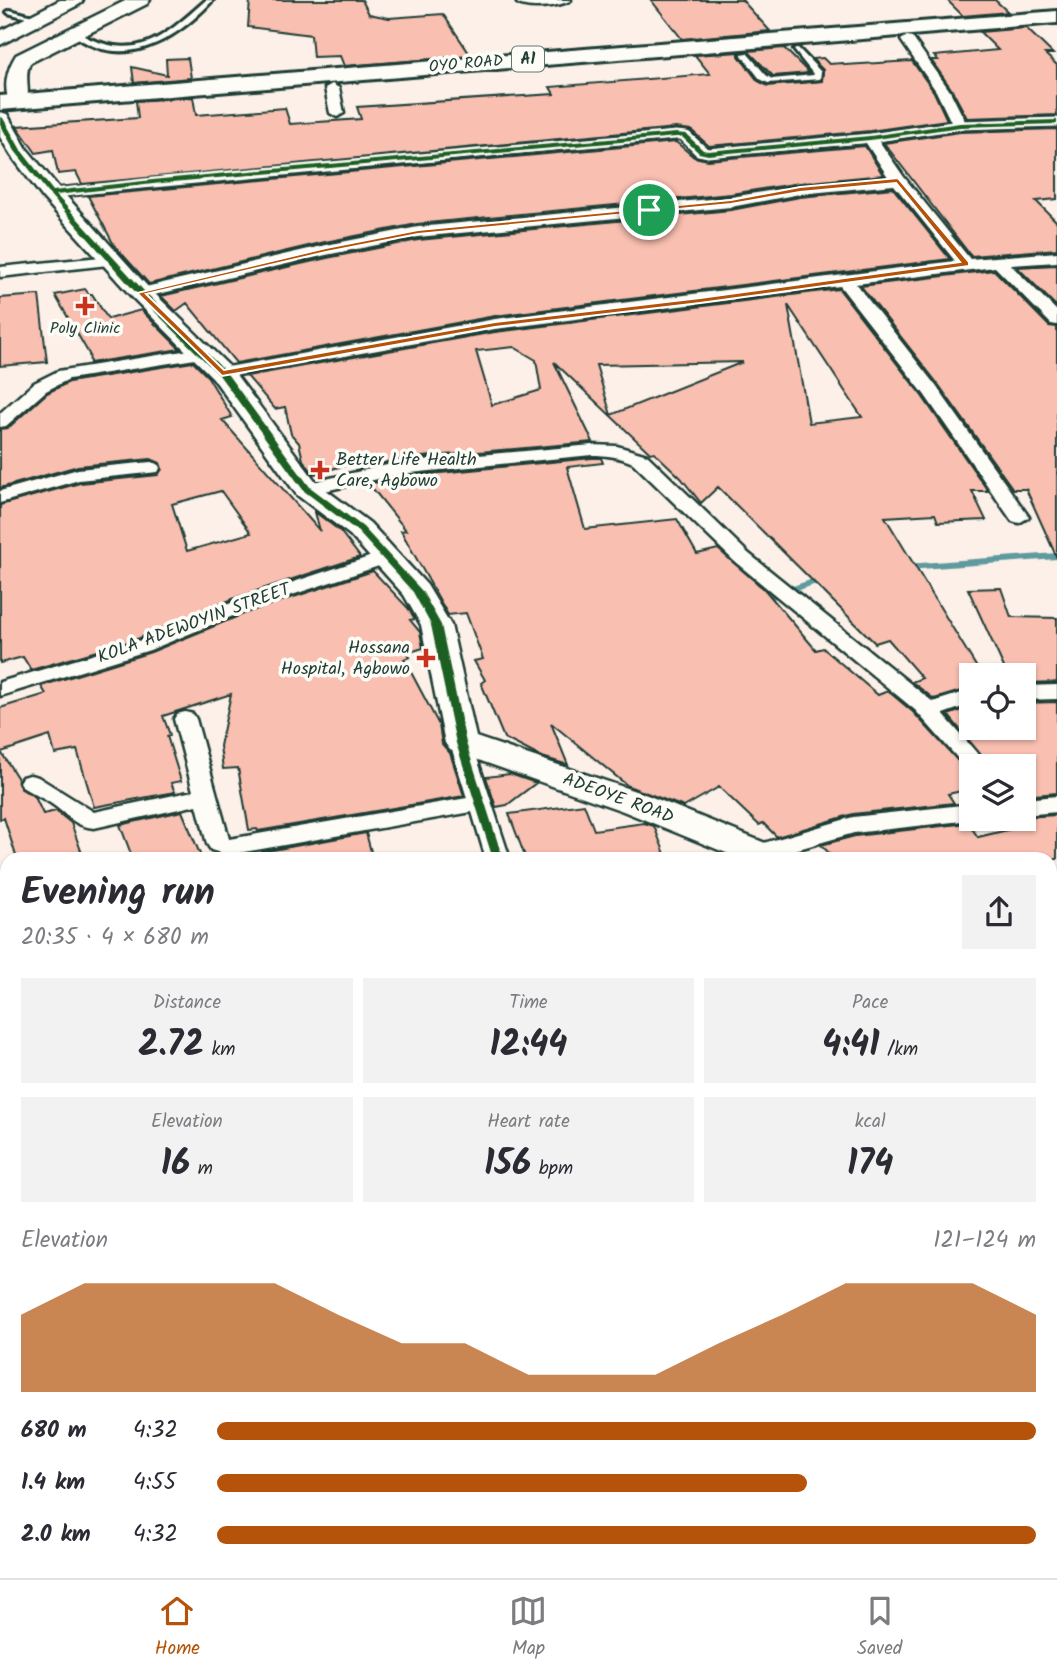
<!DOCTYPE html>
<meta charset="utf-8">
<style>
:root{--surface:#fff;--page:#f2f2f3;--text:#2b2b33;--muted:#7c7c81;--line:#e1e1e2;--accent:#b45309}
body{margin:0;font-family:Kalam,sans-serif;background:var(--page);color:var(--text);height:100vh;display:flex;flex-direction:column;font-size:26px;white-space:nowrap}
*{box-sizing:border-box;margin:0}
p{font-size:23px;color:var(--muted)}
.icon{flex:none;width:38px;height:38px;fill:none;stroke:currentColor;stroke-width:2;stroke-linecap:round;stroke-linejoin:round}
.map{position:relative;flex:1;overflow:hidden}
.side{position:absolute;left:0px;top:852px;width:1057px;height:726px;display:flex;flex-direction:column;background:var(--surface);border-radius:21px 21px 0 0;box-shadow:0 2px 5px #0004}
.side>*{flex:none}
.buttons{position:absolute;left:959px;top:663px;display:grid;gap:14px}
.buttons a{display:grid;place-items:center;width:77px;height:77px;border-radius:0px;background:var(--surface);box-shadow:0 2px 5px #0004;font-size:35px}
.pin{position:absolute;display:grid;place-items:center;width:60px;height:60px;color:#fff;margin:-30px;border:4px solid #fff;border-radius:50%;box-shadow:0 2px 7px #0007}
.round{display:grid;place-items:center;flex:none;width:74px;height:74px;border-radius:0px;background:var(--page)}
.headline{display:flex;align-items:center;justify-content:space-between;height:119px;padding:0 21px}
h1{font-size:38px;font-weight:800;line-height:52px}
.figures{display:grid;grid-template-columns:repeat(3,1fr);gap:10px;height:119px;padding:7px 21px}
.figures div{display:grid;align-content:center;border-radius:0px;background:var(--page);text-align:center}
.figures b{font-size:35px;font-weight:800}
.figures small{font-size:19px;font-weight:400}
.figures p{font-size:19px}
.chart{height:196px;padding:14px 21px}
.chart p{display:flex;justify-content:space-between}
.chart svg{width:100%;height:126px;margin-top:7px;fill:var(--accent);opacity:.7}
ul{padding:0 21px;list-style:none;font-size:23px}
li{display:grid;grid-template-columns:112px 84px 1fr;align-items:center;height:52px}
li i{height:18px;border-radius:9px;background:var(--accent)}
.menu{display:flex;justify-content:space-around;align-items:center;height:98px;border-top:2px solid var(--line);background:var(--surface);font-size:19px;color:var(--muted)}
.menu a{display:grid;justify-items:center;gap:4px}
.menu .selected{color:var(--accent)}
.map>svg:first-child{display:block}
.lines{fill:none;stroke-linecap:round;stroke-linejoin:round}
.stream-far1{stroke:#5f9a9e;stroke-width:6}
.stream{stroke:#5f9a9e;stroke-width:8}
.building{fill:#f9bfb1;stroke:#1f3d34;stroke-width:2;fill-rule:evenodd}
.lane-casing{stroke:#1f3d34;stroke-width:6}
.street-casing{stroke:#1f3d34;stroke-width:5}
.secondary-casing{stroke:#1f3d34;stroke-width:5}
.highway-casing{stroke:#1f3d34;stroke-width:6}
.lane{fill:#fdfcf7;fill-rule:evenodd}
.street{fill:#fdfcf7;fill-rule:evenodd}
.secondary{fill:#fdfcf7;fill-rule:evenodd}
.highway{fill:#fdfcf7;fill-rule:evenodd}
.cycleway-casing{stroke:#fdfcf7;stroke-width:5}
.cycleway{fill:#1b5e20;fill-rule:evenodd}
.route{fill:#b45309;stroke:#fff;stroke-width:2;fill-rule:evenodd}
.poi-dot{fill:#c8321e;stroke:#fdfcf7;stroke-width:2.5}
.labels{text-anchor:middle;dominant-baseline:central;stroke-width:7;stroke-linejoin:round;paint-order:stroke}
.shield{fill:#fdfcf7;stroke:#62766e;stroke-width:2}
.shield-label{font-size:16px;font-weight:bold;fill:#1f3d34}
.far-street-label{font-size:16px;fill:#1f3d34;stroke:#fdfcf7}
.far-poi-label{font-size:16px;fill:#1f3d34;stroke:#fdfcf7}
.poi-label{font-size:18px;fill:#1f3d34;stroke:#fdfcf7;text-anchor:start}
.street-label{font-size:18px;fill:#1f3d34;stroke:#fdfcf7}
</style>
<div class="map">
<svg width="1057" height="1578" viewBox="0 0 1057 1578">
<rect width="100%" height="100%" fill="#fcf0e9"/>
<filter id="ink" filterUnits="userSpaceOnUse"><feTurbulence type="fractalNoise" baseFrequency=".0143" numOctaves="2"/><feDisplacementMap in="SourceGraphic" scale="14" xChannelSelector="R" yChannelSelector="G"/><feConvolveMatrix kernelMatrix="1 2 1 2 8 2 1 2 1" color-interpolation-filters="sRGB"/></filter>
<g filter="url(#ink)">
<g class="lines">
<path class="stream-far1" d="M907,567l150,-11
M761,600l61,-21"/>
<path class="stream" d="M761,600l4,-1"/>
</g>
<path class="building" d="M250,0h112l7,14 20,4 54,-4 28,42 -127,10 -4,-10 -27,1 -2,-22 -63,-8z
M651,0h91l28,31 -88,8z
M947,0h48l13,12 -45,4z
M1026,28l27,26h-8l12,11v50l-90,3 -15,-28 -21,-30h7l-4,-4 64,-6 -18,-18z
M784,48l25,25 -36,3 -25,-25z
M740,52l-1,4 19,25 10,5 54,-5 1,-11 -11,-11 11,-1 6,6 14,-1 2,2 67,-4 22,31 13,28 -77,11 -161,15 -18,-16 -15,-2 -594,56 -6,-12 -18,2 -5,-24 -17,3 -19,-27 121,-8 -2,-17 57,-4 3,18 89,-7 5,16 71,-5 -4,-12 197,-13 -4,-7 160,-13 -15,-19z
M188,58l3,20 -57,5 -2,-16 35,8 -1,-16z
M1057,129v70l-21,2 21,21v27l-86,7 -87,-113 76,-11z
M676,142l18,15 14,3 157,-14 18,29 -83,8 -69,11 -314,30 -92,18 -176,42 -35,-39 -26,-49z
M893,188l57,71 -455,57 -259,47 -49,-60 -11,8 -15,-15 166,-38 91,-18 313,-30 69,-13z
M1057,265v42l-40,-40z
M994,270l55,56 8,1v231l-31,-69h-13l-75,-105 -77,-98z
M85,289l4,5h3l16,25 33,-9 39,39 -90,14 -1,-9 -34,-59z
M839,289l83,107 66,95h-16l14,29 -48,2 -3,-8 -50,3 97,159h-11v12l-37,11 -22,-17 10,-4 -34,-39 -13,4 -157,-156 -17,16 -20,-25 -27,-26 -4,1 -96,-91 39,80 -193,17 -42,10 -5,-6 -39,11 -11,-14 -4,-17 -8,-9 -6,-27 -10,2 -28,-33 248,-44zM788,305l74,112 -53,6zM514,347l22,13 5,30 -49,15 -16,-54zM743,362l-132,53 -15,-50z
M39,295l8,67 -47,4v-68z
M193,362l15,15 24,40 -10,3 98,111 -5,-19 25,19 20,26 -125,41 -100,42 -104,30 -8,-13 -23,6v-158l80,-22 78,-8 4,-6 -2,-6 -9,-4 -73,7 -78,22v-59l8,-1 39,-35 22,-11zM221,491l30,42 -64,18 -15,-47z
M592,458h9l2,5 -36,4 18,62 92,-10 20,35 21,-5 47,41 51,60 7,-2 55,47 10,-4 25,21 58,63v14l-23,5 6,9 -101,11 -76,23 -14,-14 -4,2 -40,-38 -35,20 -56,-21 -77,-63 17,42 -29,-9 -35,-18 -23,-55 4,-3 -11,-19 9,-2 -17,-46 -18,2 -47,-84 5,-1 -37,-46 31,-7z
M373,571l35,37 7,11 -5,1 10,12 3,16 -16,5 3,4 -6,2 35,66 3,19 8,9 14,43 -206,35 -1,-2 -8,1 -11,-62 -15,1 -3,-23 11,-52 -68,22 7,19 -3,1 14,45 -10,2 4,9 -81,15 -17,-57 -22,4 -5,-18 -49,16 17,27 2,9 15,9 8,17 13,-3 15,12 13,36h-67l-13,-41 -4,1v-111l46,-14 -5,-8 110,-34 100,-41z
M1001,588l10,29 46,1v64l-33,1v-13l-17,4 -39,-85z
M1057,702v91l-33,3v-30h-34l-42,-51 23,-8v21h53v-25z
M510,774l26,9 -29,22 -11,2 -10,-30z
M584,804l10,26 50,-7 10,3 13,33h-141l-17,-45z
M182,811l20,48h-69l-13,-34z
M1057,815v44h-222l-14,-14 34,-9 113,-13 10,14 46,-11v-9z
M366,833l7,26h-110l-1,-7z"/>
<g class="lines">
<defs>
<path id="lane" d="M206,0h7c-38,41 -91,73 -142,33l5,-1c59,32 85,8 130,-32z
M10,10l30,8 1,1 -3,2 -30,-8 -1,-1z
M798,48l23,24 -1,7 -52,4 -8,-4 -19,-25 6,-1 19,22 6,4 42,-4 -20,-25z
M1050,1215h7v12h-7z
M411,1572h28l-3,6h-29z"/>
<path id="street" d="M519,0h52c-10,7 -44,10 -54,3z
M907,36l5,1 38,54 15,30 92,-3v8l-97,3 -81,12 25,36 66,82 87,-7v10l-46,3 46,46v14l-6,-1 -56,-57 -139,17 80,102 93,131 -10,6 -7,-2 -88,-127 -84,-108 -345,43 -273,49 -9,-5 9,-5 273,-49 460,-58 -61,-76 -94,9 -69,13 -313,30 -92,18 -185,43 -8,-5 8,-5 185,-43 92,-18 313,-30 69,-11 88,-9 -22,-34 -158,14 -12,-2 -16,-16h-4l-625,58 -7,-4 7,-4 625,-58 13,1 19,17 162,-15 81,-12 -15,-31 -35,-51z
M332,84l7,4 5,25 -7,4 -7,-4 -5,-25z
M111,256l8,5 -2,3 -117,13v-10z
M202,348l6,1 3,4 -3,4 -139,22 -23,12 -40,35 -6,1v-14l34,-30 24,-12z
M592,445l25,1 30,9 101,98 185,149 38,-12v14l-28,10 45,52h-17v6l-2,-1 -54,-61 -181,-149 -101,-98c-13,-6 -26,-8 -41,-8l-192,19 -93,21 -9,-6 2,-4 100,-23z
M151,462l7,2 2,4 -2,4 -79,8 -79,23v-12l78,-22z
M387,551l7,2 3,4 -3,4 -144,48 -100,41 -150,46v-14l136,-40 100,-41z
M1057,685v14l-33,1v-14z
M185,712l8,2 3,5 33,120 238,-41 -17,-55 3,-5h16l3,5 38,116h-24l-14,-47 -245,43 -16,-5 -4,-6 -10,-39 -103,23c-18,-2 -24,-10 -38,-21 -10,-8 -23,-13 -34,-20l-3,-5 3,-5 8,-2 8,2 56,35 99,-21 -19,-72 3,-5z
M1057,796v16l-33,3v-16z
M971,804v15h2l-2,1 -117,13 -90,26h-14l-4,-6 4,-6 103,-30z
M7,1044v20l-7,2v-20z
M0,1415l7,1v28l-7,-1z
M184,1572h36l-3,6h-36z
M650,1572h48l2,4 -47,2z"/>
<path id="secondary" d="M60,0h23l-3,4 -80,41v-14z
M127,0h23l-3,4 -117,59c-7,14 2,29 -5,42h-14c-9,-16 -4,-36 5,-50z
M0,112l7,2 20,35 32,39 90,100 82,80 86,115 53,40 57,62 24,40 25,112 171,58 138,56 5,8h-49l-118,-48 -173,-61 -5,-7 -24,-118 -17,-30 -54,-60 -53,-40 -84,-117 -80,-80 -90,-100 -32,-43 -11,-18z
M1050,951l7,2v27l-7,-2z"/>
<path id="highway" d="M1057,11v12l-1057,87v-14z"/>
</defs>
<use href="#lane" class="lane-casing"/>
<use href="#street" class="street-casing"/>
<use href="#secondary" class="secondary-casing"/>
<use href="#highway" class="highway-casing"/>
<use href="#lane" class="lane"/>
<use href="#street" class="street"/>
<use href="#secondary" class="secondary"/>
<use href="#highway" class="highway"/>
<defs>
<path id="cycleway" d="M0,116l3,2 18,32 32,41 109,-12 514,-46 10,1 17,16 5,1 162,-15 90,-13 97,-3v4l-97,3 -90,13 -162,15 -9,-2 -17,-16h-6l-514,46 -106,12 88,96 81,80 85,116 53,40 59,64 19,34 25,118 37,116h-10l-37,-116 -25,-118 -18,-33 -56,-61 -53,-40 -85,-116 -81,-80 -89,-101 -34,-43 -15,-27z"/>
</defs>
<use href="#cycleway" class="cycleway-casing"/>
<use href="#cycleway" class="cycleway"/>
</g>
</g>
<path class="route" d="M898,178l71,84v4l-269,37 -205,24 -273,49 -85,-83 189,-45 92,-18 313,-30 69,-13zM896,183l64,79 -260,36 -205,24 -271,48 -78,-76 180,-42 92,-18 313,-30 69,-12z"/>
<g class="poi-dot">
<path d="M81.5 295.5h7v7h7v7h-7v7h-7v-7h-7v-7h7z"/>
<path d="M316.5 459.5h7v7h7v7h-7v7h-7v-7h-7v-7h7z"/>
<path d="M422.5 647.5h7v7h7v7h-7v7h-7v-7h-7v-7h7z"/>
</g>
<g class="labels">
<rect class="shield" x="512" y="46.5" width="32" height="25" rx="5"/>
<g class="shield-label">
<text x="528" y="59">A1</text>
</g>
<g class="far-street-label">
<text transform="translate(466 64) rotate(-5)">OYO ROAD</text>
</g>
<g class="far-poi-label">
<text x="85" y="328">Poly Clinic</text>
</g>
<g class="poi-label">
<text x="336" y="460">Better Life Health<tspan x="336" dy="21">Care, Agbowo</tspan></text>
<text x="410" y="648" text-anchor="end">Hossana<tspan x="410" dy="21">Hospital, Agbowo</tspan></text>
</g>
<g class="street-label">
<text transform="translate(194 624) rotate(-20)">KOLA ADEWOYIN STREET</text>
<text transform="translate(618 799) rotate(20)">ADEOYE ROAD</text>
</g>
</g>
</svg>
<div class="buttons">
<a><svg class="icon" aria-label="locate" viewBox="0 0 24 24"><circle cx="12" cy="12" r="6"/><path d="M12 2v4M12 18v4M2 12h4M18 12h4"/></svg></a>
<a><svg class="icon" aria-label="layers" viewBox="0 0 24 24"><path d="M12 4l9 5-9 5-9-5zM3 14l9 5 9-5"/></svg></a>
</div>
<div class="pin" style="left:649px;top:210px;background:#1e9e55"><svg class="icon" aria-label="arrive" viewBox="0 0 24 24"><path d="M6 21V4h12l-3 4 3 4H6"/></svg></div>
<section class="side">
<div class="headline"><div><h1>Evening run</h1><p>20:35 · 4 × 680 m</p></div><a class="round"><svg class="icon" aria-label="share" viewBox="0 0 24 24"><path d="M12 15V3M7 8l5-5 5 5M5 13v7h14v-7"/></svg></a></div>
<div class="figures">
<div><p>Distance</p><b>2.72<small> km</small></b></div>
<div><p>Time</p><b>12:44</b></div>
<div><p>Pace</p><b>4:41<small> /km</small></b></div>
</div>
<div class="figures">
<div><p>Elevation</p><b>16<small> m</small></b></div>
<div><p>Heart rate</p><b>156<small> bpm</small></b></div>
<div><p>kcal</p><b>174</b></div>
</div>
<div class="chart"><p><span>Elevation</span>121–124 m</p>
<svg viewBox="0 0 160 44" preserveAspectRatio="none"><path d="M0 44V17L10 6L20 6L30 6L40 6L50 17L60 27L70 27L80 38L90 38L100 38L110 27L120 17L130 6L140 6L150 6L160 17V44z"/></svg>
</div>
<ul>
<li><b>680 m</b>4:32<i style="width:100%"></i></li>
<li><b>1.4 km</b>4:55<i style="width:72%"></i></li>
<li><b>2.0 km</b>4:32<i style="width:100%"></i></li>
</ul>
</section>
</div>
<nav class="menu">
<a class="selected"><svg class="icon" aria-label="home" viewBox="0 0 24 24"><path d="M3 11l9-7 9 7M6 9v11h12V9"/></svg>Home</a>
<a><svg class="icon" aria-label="map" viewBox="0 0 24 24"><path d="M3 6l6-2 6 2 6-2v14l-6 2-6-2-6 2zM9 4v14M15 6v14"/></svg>Map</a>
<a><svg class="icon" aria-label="saved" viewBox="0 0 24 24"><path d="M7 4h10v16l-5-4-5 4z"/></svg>Saved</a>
</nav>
